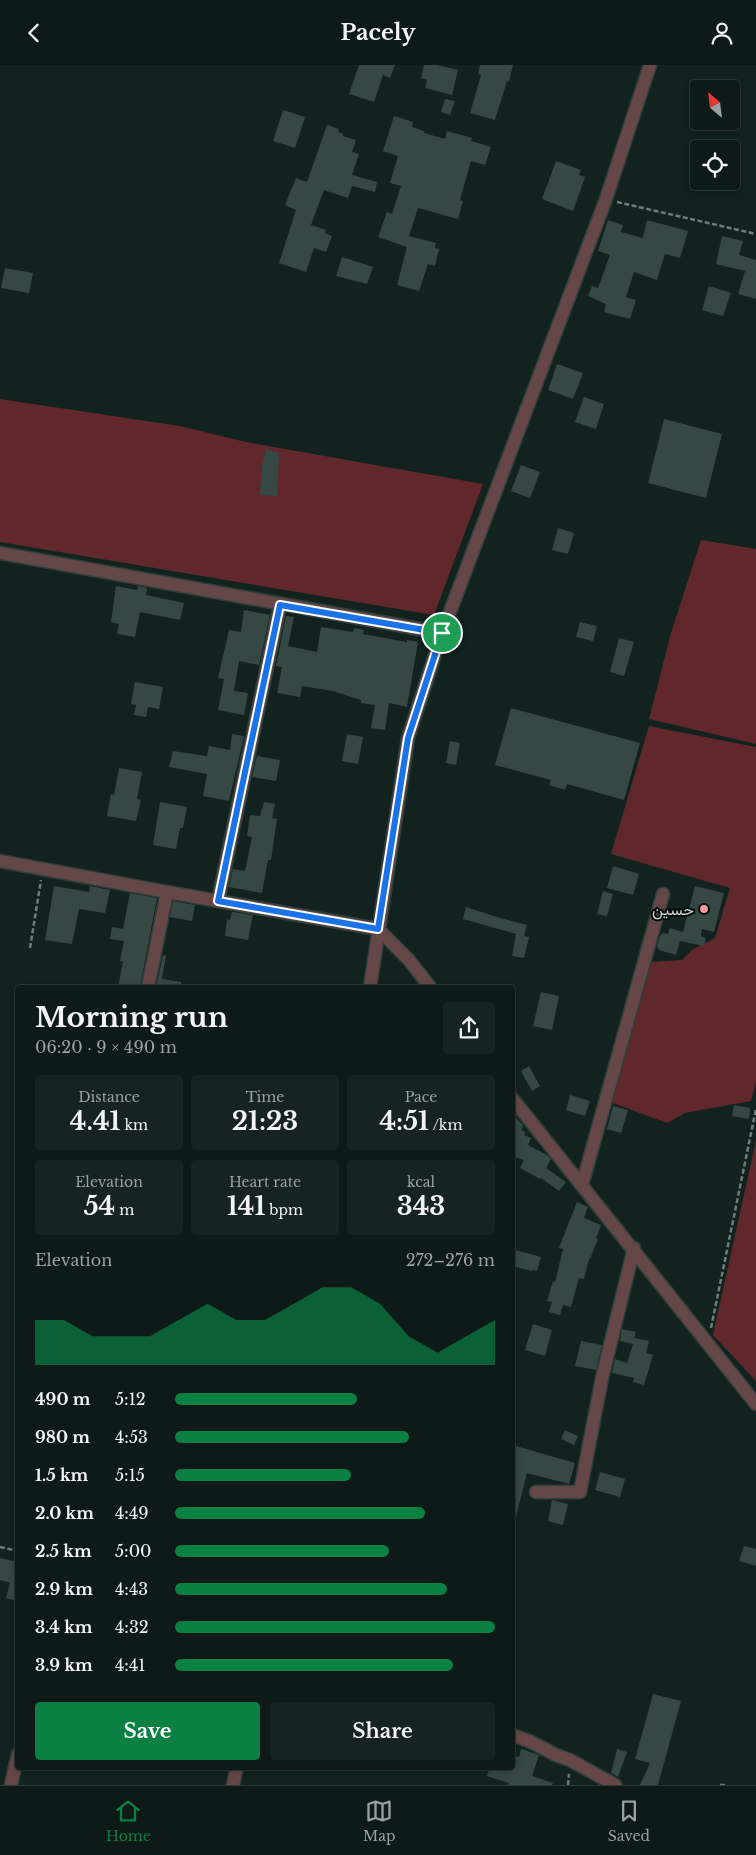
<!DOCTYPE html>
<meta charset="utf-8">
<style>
:root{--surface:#0d1a17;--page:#162320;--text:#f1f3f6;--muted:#9aa1a1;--line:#2d3836;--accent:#0b8043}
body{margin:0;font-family:"Libre Baskerville",Vazirmatn,serif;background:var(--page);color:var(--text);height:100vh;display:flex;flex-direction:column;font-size:19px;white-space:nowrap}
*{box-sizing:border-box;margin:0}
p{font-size:16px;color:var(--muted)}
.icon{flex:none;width:28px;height:28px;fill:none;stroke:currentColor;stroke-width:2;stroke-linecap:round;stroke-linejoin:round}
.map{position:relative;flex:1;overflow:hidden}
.sheet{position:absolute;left:15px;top:920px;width:500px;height:785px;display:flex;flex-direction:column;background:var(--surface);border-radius:5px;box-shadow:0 2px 8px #0003,0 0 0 1px var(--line)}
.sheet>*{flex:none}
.needle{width:32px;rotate:332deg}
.fabs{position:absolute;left:690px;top:15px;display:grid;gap:10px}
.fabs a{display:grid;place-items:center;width:50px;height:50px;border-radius:5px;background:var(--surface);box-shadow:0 2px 8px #0003,0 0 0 1px var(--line);font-size:25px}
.pin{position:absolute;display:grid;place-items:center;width:42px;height:42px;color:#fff;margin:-21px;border:2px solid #fff;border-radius:50%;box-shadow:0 1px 5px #0007}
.round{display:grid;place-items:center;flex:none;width:52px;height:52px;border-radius:5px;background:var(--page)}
.headline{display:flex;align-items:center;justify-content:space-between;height:85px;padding:0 20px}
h1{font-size:28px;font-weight:700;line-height:38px}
.stats{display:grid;grid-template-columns:repeat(3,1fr);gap:8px;height:85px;padding:5px 20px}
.stats div{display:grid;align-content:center;border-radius:5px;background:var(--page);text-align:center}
.stats b{font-size:25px;font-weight:700}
.stats small{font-size:14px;font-weight:400}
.stats p{font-size:14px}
.chart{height:140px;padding:10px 20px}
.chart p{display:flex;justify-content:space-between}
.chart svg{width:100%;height:90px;margin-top:5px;fill:var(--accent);opacity:.7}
.action{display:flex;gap:10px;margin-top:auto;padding:10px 20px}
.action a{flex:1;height:58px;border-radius:5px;background:var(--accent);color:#fff;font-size:20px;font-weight:700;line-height:58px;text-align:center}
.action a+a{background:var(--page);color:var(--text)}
ul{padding:0 20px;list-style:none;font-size:16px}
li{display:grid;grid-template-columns:80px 60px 1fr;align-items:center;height:38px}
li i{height:12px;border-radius:6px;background:var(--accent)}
header{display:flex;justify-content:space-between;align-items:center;height:65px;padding:0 20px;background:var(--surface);font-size:22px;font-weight:700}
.tab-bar{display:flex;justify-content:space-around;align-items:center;height:70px;border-top:1px solid var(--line);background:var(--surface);font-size:14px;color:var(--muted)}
.tab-bar a{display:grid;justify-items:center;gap:2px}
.tab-bar .active{color:var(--accent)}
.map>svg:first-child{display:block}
.green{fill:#60282b}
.building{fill:#364844}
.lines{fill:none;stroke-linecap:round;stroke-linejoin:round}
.minor-casing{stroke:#2f3f3c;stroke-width:15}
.path{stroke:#6f7d7a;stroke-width:2.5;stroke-dasharray:5 2.5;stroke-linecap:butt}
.minor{stroke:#654747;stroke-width:12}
.route-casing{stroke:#fff;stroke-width:10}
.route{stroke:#1a73e8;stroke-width:6}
.poi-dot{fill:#f59b9b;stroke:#040a08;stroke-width:2}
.labels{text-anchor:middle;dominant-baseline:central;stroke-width:4;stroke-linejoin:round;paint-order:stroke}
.poi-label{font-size:16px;fill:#cad5d2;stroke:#040a08;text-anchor:end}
</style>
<header><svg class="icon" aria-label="back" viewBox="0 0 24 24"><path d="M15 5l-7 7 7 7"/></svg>Pacely<svg class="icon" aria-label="person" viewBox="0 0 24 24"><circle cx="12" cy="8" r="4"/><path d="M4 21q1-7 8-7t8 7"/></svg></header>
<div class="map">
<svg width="756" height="1720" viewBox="0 0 756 1720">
<rect width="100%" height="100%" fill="#11221f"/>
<path class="green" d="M0,334l180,27 66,16 237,42 -49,131 -434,-73z
M701,475l55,9v195l-107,-25 22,-86z
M649,661l107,21v334l-5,20 -66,12 -18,10 -57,-21 39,-140 33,-2 10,-10 23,-12 15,-50 -119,-34z
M756,1075v241l-43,-46z"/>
<path class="building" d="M359,0h36l-5,13 -7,-3 -9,27 -25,-8z
M424,0h13l21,5 -6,25 -27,-7 2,-8 -6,-2z
M480,0h33l-4,17 -2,-1 -12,39 -25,-7 11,-38 -3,-1z
M445,34l10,2 -5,14 -9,-3z
M283,45l22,7 -10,31 -22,-7z
M394,51l19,6 -1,5 12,4v2l21,6 2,-8 25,7 -1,3 20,6 -6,18 -14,-4 -11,39 3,1 -5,18 -40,-11 -9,28 27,7 -1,5 4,1 -4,17 -7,-2 -9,27 -22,-6 10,-38 -29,-10 9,-25 5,2 9,-28 -11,-3 8,-27 -15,-5z
M327,60l12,4 -1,3 5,2v2l13,4 -4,12 7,2 -7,21 25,7 -2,10 -23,-6 -4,12 -24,-8 -13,35 15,5 -1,3 7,3 -6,16 -12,-4 -8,24 -27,-9 17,-53 -11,-5 11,-27 11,4z
M556,96l25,9 -2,5 6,2 -12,34 -31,-12z
M608,155l15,5 -2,7 22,6 4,-18 41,11 -8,27 -15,-4 -8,26 -23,-8 -8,25 10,3 -6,19 -26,-7 2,-8 -18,-8 4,-10 6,2 12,-33 -12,-4z
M722,171l21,5 -4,14 17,5v39l-18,-5 7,-23 -29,-7z
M342,192l31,10 -6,17 -31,-8z
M5,203l28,5 -4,20 -28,-5z
M709,221l22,7 -8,23 -21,-6z
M557,299l26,9 -10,26 -25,-9z
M584,332l20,7 -8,25 -21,-7z
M664,354l58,15 -16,64 -58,-15z
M266,384l13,4 -2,43 -17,-1 2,-29z
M521,400l19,7 -10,26 -19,-7z
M558,463l16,5 -6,21 -16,-4z
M116,521l21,4 1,-4 9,2 -1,7 38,8 -4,17 -40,-8 -5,25 -18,-3 2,-10 -8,-2z
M244,545l26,5 -11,50 -20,-4 -5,30 14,2 -4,22 -26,-5 6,-31 -6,-1 11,-48 12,2z
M286,551l8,1 -6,29 29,6 4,-25 32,5 1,-4 10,2 -1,4 44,8v-2l11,2 -11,65 -18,-4 -4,27 -14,-2 4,-23 -14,-2v-3l-28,-9 -31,-5 -2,11 -23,-4 5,-26 -6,-1z
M580,557l17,4 -4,15 -17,-4z
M619,573l15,4 -10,34 -14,-4z
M135,617l28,5 -4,22 -11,-2 -2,10 -12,-2 2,-10 -5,-1z
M511,643l129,35 -16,57 -57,-16 -2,6 -16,-5 2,-5 -56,-15z
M232,669l12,2 -15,65 -26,-5 4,-22 -38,-7 4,-16 34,5 2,-10 21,4z
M347,669l16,3 -5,27 -16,-3z
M450,676l10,2 -4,22 -10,-2z
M257,691l23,4 -4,21 -24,-4z
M119,703l23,4 -5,27 4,1 -5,21 -29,-5 4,-22 3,1z
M160,737l27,5 -4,21h-3l-4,21 -23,-4z
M264,737l11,2 -3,14 5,1 -6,41h-3l-6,33 -33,-6 4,-18 12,2 7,-34 -5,-1 3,-21 10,1z
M613,801l26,8 -6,21 -26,-7z
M54,821l35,6 1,-6 20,4 -5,23 -26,-4 -7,35 -27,-4z
M695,821l29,7 -10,39 -12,-3 -1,7 5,2 -2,8 -24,-5 -4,14 -17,-5 -2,-4 3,-10 3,-3 5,1 2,-6 13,4z
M603,826l10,3 -6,22 -10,-2z
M130,828l27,5 -17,89h-22l5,-25 -3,-1 4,-20 -14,-2 2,-12 11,2z
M173,836l22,4 -3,16 -22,-4z
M466,842l34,11 27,7 -3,11 5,1 -5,21 -12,-2 4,-22 7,2 -60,-17z
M232,847l21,3 -5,25 -23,-4 2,-17 3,1z
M163,890l3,1 -4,23 19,3v5h-25z
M541,927l18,4 -7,34 -19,-4z
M529,1001l11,20 -8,5 -11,-20z
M570,1030l20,6 -5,15 -19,-6z
M734,1040l16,3 -1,11 -17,-3z
M613,1041l15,4 -7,23 -14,-4z
M512,1049l11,11 -1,6 4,1 -2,3 7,3 -3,7 19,10 4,4 -5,9 20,14 -7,9 -18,-13 -1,1 -20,-11 4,-8 -12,-4z
M577,1137l11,5 -4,11 17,7 -5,13 2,1 -8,20h-1l-5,20 -5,-1 -8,29 -8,-2 -3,10 -11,-3 3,-10 -5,-1 6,-20 2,1 8,-33 -4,-1z
M512,1184l29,8 -4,14 -4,-1 -1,1 -20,-5z
M533,1259l19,6 -7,26 -20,-6z
M622,1264l14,3 -2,8 1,-2 14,3 -3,12 7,2 -9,30 -11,-3 1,-4 -22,-5 3,-14 12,4 6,-19 -13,-3z
M581,1276l21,4 -6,25 -21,-4z
M565,1365l13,6 -4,9 -13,-6z
M516,1381l59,17 -6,21 -42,-11 -11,44 -4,-1v-56z
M600,1407l25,7 -5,18 -25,-7z
M552,1435l16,4 -5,21 -15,-4z
M744,1481l12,3v17l-17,-5z
M0,1493l18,4v39l-12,-3 4,-15 -10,-3z
M653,1629l28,7 -23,84h-18l10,-22 -15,-4z
M521,1684l18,6 -7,21 21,7 -1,2h-44l1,-2 -22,-7 3,-9h22v-12l7,2z
M617,1684l10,3 -9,25 -7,-4z"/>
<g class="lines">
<defs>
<path id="minor" d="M0,488l442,80
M0,796l167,31 211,37 31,31 21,27
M218,836l62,-296
M148,922l19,-95
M370,922l38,-249 34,-105 164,-434 44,-134
M512,1033l244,306
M582,1120l81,-291
M536,1427h44l22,-114 32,-130
M512,1670l17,6 27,14 14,5 45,25
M11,1720l7,-31
M233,1720l4,-18"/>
</defs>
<use href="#minor" class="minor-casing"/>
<path class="path" d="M617,137l139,32
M30,883l11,-68
M711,1263l45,-219
M0,1482l18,4
M568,1720l1,-11
M720,1720h6"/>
<use href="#minor" class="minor"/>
</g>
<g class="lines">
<defs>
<path id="route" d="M280,540l162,28 -34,105 -30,191 -160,-28z"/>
</defs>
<use href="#route" class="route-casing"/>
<use href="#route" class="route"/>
</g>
<circle class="poi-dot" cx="704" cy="844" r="5"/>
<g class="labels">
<g class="poi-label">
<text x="694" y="844">حسين</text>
</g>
</g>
</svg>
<div class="fabs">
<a><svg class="needle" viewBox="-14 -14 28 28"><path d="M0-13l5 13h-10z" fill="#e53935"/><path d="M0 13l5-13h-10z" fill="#9aa1a1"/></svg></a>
<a><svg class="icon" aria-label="locate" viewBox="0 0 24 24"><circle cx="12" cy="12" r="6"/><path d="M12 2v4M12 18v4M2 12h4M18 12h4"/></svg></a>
</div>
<div class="pin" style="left:442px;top:568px;background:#1e9e55"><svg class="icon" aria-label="arrive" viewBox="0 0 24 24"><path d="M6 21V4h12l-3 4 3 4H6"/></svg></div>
<section class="sheet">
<div class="headline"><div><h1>Morning run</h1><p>06:20 · 9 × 490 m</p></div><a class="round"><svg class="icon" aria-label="share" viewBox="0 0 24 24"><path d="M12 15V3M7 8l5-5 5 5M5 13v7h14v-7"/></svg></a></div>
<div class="stats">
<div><p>Distance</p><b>4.41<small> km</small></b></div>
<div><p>Time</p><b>21:23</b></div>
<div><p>Pace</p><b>4:51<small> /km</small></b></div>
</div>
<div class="stats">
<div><p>Elevation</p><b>54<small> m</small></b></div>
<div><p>Heart rate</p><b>141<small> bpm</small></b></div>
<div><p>kcal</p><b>343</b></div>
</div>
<div class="chart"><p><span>Elevation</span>272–276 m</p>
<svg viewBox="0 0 160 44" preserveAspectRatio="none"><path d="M0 44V22L10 22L20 30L30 30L40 30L50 22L60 14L70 22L80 22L90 14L100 6L110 6L120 14L130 30L140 38L150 30L160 22V44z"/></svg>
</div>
<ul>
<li><b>490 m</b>5:12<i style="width:57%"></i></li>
<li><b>980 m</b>4:53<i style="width:73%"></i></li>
<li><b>1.5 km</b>5:15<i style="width:55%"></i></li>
<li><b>2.0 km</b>4:49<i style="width:78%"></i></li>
<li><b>2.5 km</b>5:00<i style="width:67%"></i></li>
<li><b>2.9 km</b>4:43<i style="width:85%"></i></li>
<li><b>3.4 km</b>4:32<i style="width:100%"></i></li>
<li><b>3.9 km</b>4:41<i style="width:87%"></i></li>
</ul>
<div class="action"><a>Save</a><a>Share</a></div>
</section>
</div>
<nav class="tab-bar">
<a class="active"><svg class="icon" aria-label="home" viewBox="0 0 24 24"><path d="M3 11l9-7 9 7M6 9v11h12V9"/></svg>Home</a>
<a><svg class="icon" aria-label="map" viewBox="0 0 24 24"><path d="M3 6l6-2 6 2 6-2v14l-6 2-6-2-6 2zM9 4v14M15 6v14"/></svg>Map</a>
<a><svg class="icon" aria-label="saved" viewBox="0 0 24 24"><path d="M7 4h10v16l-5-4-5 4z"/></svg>Saved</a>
</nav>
